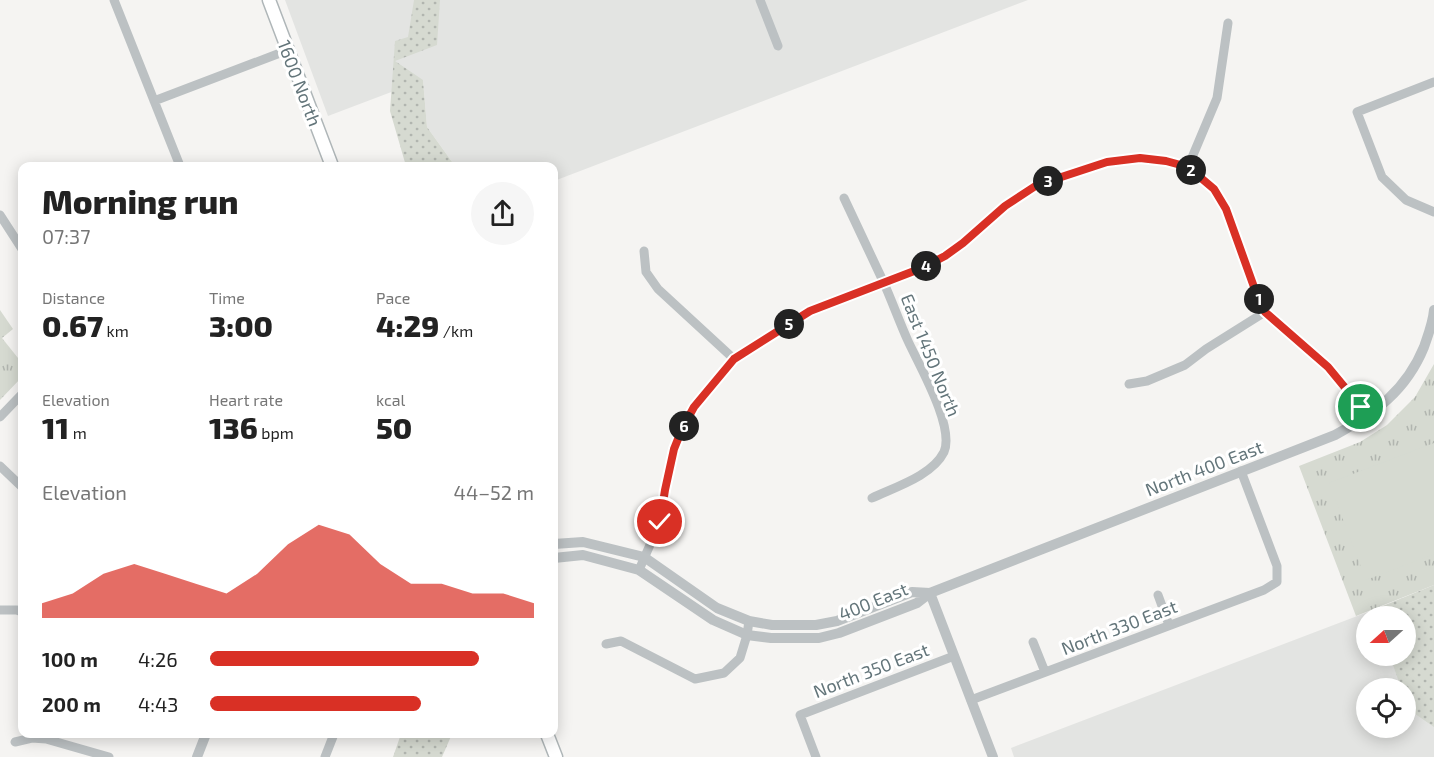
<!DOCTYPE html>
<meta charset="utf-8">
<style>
:root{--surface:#fff;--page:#f6f6f6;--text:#222;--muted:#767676;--accent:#d93025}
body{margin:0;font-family:"Exo 2",sans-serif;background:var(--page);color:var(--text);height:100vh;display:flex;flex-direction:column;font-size:22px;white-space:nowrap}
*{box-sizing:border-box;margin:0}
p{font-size:20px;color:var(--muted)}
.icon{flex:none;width:33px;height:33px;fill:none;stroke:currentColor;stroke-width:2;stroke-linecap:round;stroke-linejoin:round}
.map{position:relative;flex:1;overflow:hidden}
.side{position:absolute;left:18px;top:162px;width:540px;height:576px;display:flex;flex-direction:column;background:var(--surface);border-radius:12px;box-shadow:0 3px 15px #0003}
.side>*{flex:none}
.needle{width:39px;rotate:249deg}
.tools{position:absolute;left:1356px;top:606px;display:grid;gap:12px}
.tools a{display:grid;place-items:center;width:60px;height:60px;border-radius:50%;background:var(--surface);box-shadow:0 3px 15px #0003;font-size:30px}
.pin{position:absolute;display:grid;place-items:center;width:51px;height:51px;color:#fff;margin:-26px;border:3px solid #fff;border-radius:50%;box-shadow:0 2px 6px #0007}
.km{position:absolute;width:30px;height:30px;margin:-15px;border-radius:50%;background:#222;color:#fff;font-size:16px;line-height:30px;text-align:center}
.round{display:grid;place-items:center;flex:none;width:63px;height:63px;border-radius:32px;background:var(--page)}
.headline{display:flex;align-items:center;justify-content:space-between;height:102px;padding:0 24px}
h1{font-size:33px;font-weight:800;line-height:45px}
.figures{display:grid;grid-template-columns:repeat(3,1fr);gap:9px;height:102px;padding:6px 24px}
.figures div{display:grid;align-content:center}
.figures b{font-size:30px;font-weight:800}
.figures small{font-size:16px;font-weight:400}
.figures p{font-size:16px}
.chart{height:168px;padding:12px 24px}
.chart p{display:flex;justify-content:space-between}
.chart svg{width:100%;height:108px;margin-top:6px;fill:var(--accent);opacity:.7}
ul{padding:0 24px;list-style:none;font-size:20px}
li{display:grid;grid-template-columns:96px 72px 1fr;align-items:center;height:45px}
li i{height:15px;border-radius:8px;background:var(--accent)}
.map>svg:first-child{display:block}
.built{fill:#e3e4e2;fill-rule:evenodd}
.grass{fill:url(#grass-dots)}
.park{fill:url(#park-tufts)}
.garden{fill:#d6dad1}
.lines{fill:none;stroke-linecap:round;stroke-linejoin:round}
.secondary-casing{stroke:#afb6b8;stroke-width:15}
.minor{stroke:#bcc1c3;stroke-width:9}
.tertiary{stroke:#bcc1c3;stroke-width:10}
.secondary{stroke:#fff;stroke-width:12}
.route-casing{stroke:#fff;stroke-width:12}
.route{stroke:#d93025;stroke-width:8}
.labels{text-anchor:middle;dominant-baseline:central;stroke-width:6;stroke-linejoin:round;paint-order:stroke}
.street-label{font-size:18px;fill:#63757a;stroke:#fff}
</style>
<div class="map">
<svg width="1434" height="757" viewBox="0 0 1434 757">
<defs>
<pattern id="grass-dots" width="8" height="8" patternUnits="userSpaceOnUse" patternTransform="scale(1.5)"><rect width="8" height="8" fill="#d6dad1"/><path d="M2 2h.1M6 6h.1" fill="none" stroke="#b1b5af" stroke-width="1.8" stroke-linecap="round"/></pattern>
<pattern id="park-tufts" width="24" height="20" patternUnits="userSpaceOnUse" patternTransform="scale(1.5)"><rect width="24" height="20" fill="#d6dad1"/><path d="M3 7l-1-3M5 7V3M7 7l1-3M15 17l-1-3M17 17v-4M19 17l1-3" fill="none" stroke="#b1b5af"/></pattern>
</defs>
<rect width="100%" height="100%" fill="#f5f4f2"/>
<path class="built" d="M285,0h743l-474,181v-15h-99l-28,-39 -4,-47 -95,36z
M1434,588v169h-420l-3,-9 362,-138zM1366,616h40v40h-40zM1366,688h40v40h-40z"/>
<path class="grass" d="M414,0h26l-3,45 -42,16 28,19 4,47 28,39h-49l-16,-55 5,-70 13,-4z
M1434,585v142l-26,-18 -2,-8v-13h-5l-11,-32h16v-40h-30l-3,-6z
M401,734h51l-10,23h-49z"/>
<path class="park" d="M0,310l13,19 -11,9 20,25v14l-22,23z
M1434,364v221l-78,31 -57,-150 61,-24 27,-17 28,-28z"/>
<path class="garden" d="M1434,443v111l-68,26 -37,-97z"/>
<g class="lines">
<defs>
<path id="secondary" d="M269,0l63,166
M547,734l9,23"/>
</defs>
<use href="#secondary" class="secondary-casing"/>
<path class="minor" d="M114,0l66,166
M760,0l18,46
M1434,82l-77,30 25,65 24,23 28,12
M154,101l134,-51
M1188,167l29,-69 11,-75
M844,198c13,28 26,55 39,83 9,20 16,40 25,60 11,24 47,86 36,111 -12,24 -49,35 -72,46
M0,215l22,34
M644,251l2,21 12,17 76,70
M1129,384l18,-3 38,-16 21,-16 59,-37
M0,417l22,-23
M0,466l22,21
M639,570l21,-48 5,-32 9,-41 8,-20 12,-22 40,-48 76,-48 94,-37 18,-6 23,-12 18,-13 42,-38 32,-20 70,-23 33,-4 25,3 23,6 26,22 12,20 28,78 11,25 63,55 40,49
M1158,595l11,30
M0,610h17l5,2
M1033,642l12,30
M606,644l15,-3 74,38 29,-6 16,-15 7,-23 2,-14
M971,700l293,-110 13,-8v-16l-36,-95
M15,742l17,-4 14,1 63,18
M325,757l9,-23
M816,757l-16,-42 154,-59"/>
<path class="tertiary" d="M554,544l29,-2 61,15 73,51 32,13 23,4h44l21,-4 75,-29 18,1
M554,558l29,-3 56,15 74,50 34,15 24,3h48l20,-5 78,-30 13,-10 405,-158c40,-22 71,-44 89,-88 4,-12 9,-24 10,-37
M930,593l63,164
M197,757l9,-23"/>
<use href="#secondary" class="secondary"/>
</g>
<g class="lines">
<defs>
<path id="route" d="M660,522l5,-32 9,-41 8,-20 12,-22 40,-48 76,-48 112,-43 23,-12 18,-13 42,-37 32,-21 70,-23 33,-4 26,3 22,6 26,22 12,20 28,78 11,25 63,55 33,40"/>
</defs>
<use href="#route" class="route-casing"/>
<use href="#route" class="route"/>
</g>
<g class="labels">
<g class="street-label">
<text transform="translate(300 83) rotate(69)">1600 North</text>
<text transform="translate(931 355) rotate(68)">East 1450 North</text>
<text transform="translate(1204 468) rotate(-21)">North 400 East</text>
<text transform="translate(873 601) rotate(-22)">400 East</text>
<text transform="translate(1119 627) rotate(-21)">North 330 East</text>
<text transform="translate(871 670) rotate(-21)">North 350 East</text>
</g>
</g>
</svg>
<div class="tools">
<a><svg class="needle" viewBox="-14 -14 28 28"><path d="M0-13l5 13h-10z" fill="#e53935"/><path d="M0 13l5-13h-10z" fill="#767676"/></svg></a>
<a><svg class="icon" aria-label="locate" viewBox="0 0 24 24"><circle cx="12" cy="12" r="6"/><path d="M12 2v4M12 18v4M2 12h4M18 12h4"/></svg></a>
</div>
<div class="pin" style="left:1361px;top:407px;background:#1e9e55"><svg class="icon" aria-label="arrive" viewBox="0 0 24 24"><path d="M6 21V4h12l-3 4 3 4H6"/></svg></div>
<div class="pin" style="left:660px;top:522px;background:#d93025"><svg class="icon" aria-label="check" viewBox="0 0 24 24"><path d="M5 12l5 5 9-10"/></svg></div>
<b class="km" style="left:1259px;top:299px">1</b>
<b class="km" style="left:1191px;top:170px">2</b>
<b class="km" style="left:1048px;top:181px">3</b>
<b class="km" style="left:926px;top:266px">4</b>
<b class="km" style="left:789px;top:324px">5</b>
<b class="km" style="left:684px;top:426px">6</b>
<section class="side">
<div class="headline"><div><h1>Morning run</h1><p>07:37</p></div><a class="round"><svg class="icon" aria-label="share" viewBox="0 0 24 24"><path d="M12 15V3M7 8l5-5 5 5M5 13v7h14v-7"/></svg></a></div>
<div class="figures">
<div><p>Distance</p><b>0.67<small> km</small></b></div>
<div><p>Time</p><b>3:00</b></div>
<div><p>Pace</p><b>4:29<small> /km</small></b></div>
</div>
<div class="figures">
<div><p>Elevation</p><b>11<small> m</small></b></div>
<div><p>Heart rate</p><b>136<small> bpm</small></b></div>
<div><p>kcal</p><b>50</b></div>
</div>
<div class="chart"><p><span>Elevation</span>44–52 m</p>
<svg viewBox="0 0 160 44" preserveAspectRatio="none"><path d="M0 44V38L10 34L20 26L30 22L40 26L50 30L60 34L70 26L80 14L90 6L100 10L110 22L120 30L130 30L140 34L150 34L160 38V44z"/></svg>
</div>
<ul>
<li><b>100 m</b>4:26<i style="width:83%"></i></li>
<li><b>200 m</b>4:43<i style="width:65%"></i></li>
</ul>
</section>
</div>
